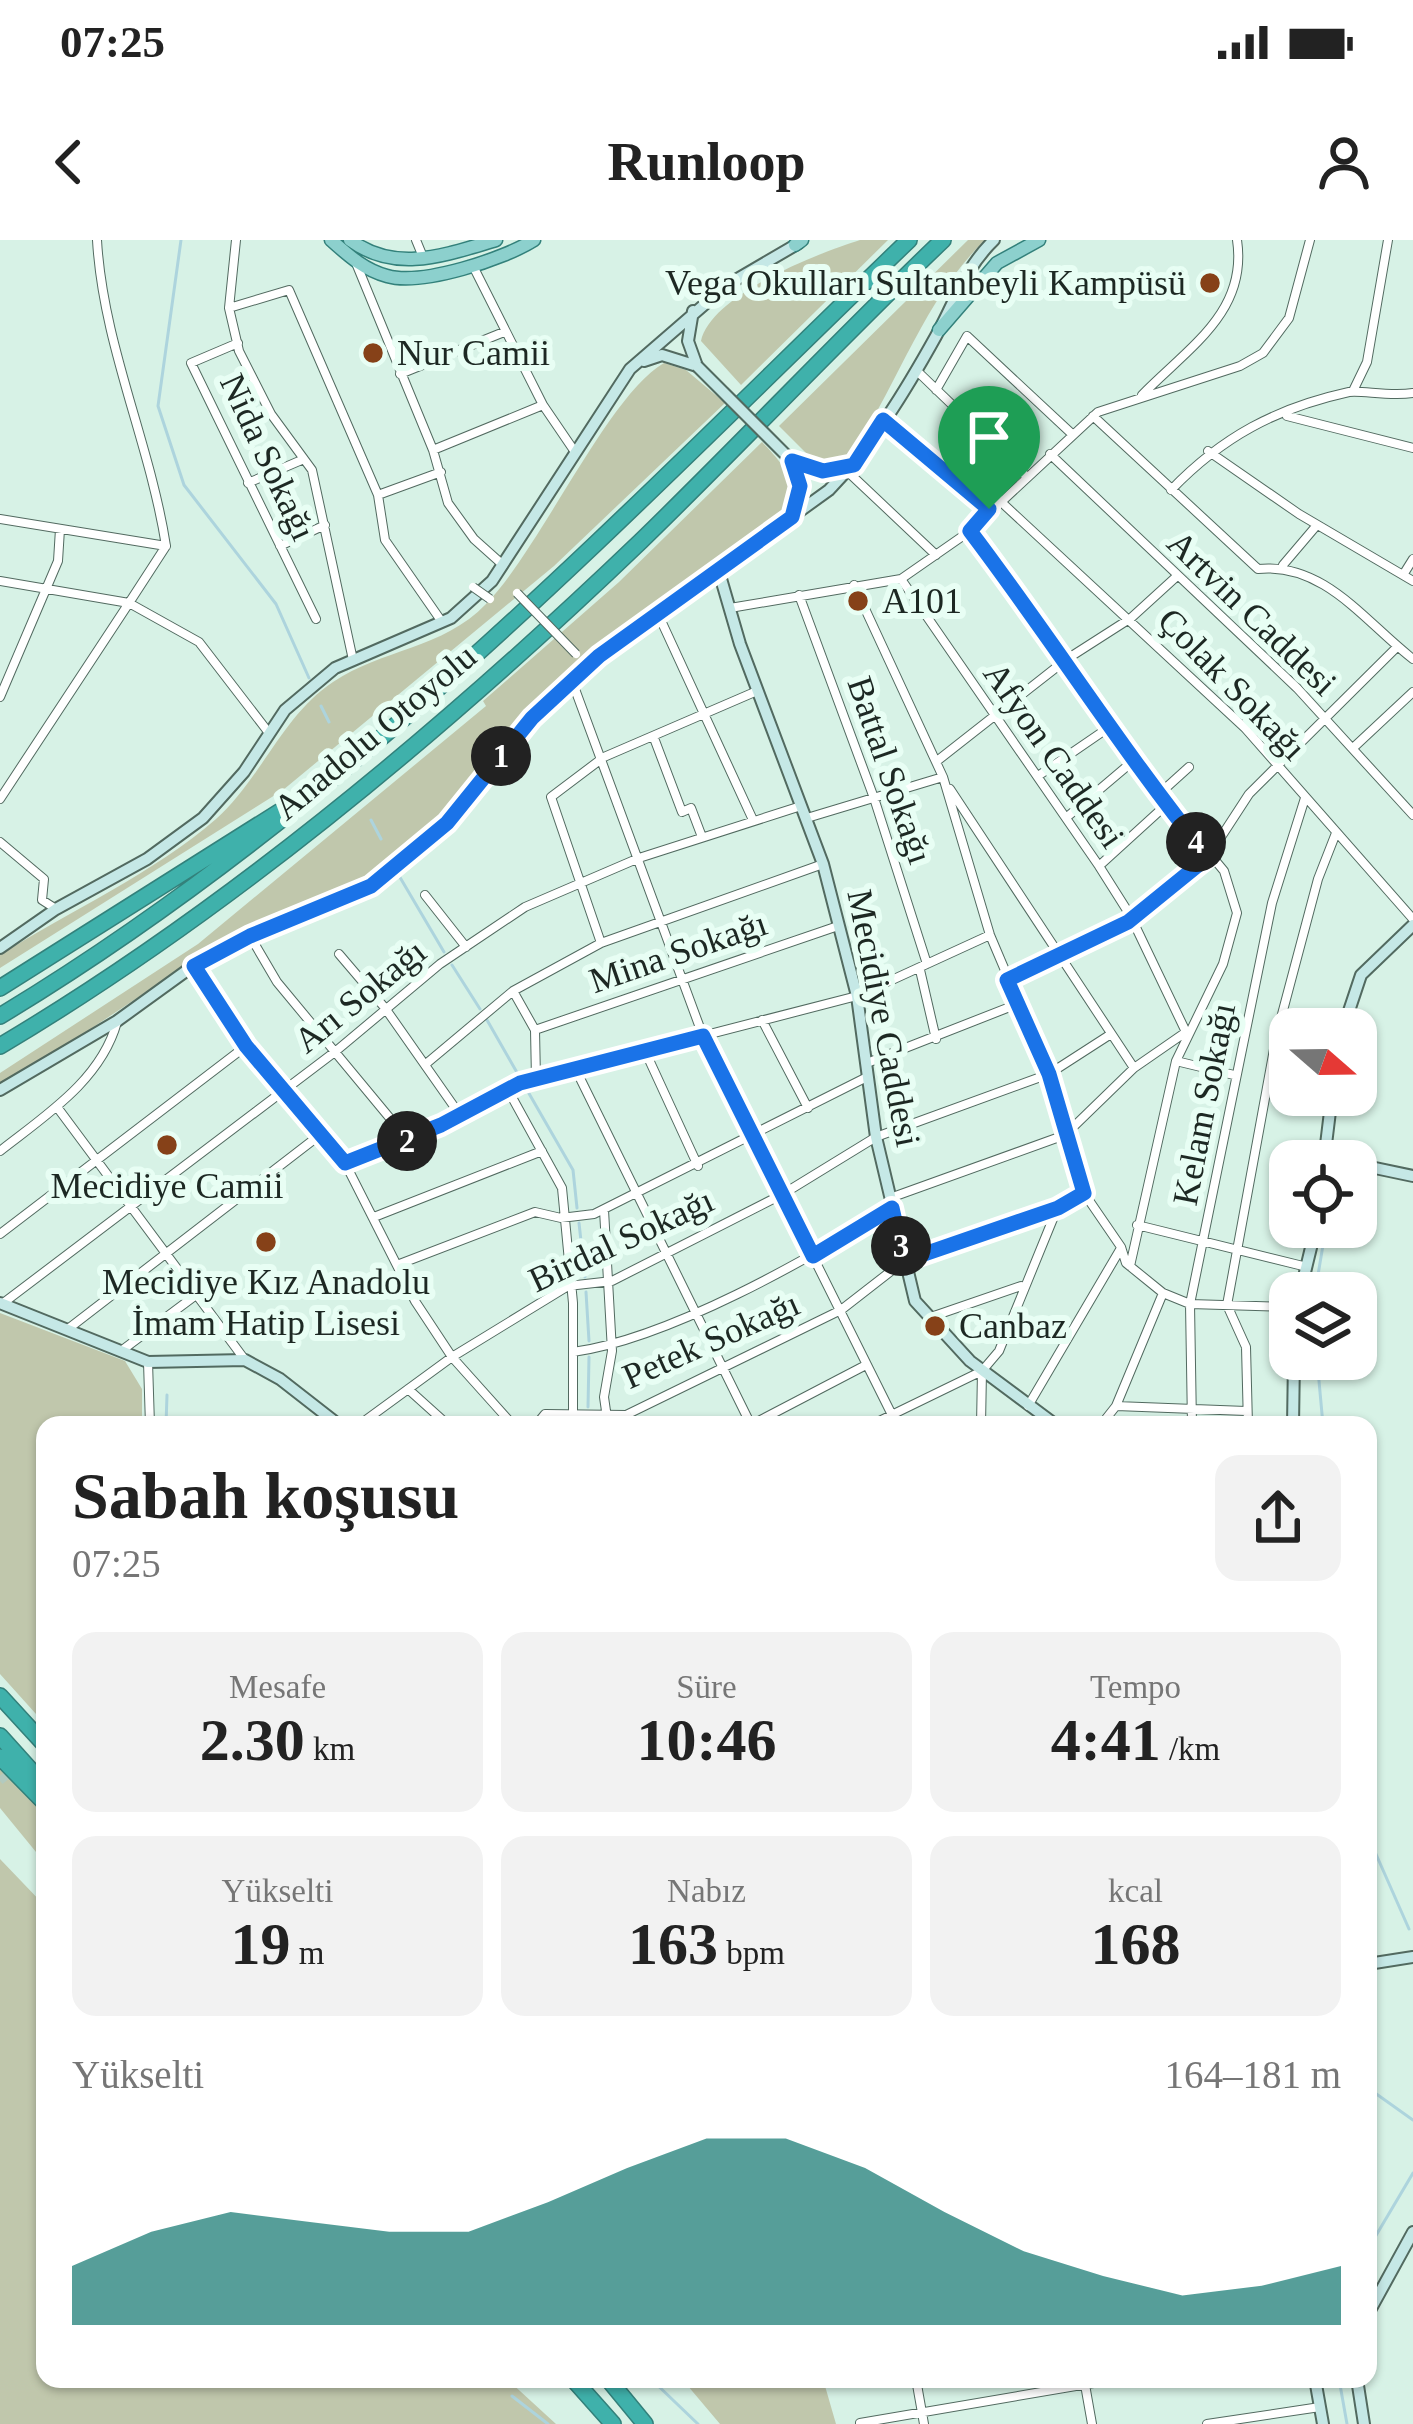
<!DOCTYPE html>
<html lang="tr">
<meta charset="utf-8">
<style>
:root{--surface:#fff;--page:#f2f2f2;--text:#222;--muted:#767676;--accent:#0f766e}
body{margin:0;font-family:Georgia,serif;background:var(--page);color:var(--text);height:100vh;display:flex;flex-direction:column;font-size:45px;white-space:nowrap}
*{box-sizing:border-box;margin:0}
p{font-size:39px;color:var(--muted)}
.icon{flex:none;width:66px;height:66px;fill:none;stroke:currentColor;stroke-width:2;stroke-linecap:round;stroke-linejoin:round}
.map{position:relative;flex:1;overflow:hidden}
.details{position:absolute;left:36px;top:1176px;width:1341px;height:972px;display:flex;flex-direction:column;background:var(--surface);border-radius:24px;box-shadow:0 3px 9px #0004}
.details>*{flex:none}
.needle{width:78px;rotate:110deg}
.buttons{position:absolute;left:1269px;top:768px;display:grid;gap:24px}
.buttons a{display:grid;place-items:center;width:108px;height:108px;border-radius:24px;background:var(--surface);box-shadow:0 3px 9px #0004;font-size:60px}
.pin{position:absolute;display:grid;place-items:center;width:102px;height:102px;color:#fff;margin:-123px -51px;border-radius:50% 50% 50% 0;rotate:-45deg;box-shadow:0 0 12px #0007}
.pin .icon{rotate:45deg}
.km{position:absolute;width:60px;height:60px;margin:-30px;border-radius:50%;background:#222;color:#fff;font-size:33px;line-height:60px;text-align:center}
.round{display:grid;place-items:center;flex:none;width:126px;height:126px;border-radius:24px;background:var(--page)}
.headline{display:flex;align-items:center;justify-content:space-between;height:204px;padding:0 36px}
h1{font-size:66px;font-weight:700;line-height:90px}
.stats{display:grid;grid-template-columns:repeat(3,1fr);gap:18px;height:204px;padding:12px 36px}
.stats div{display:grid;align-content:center;border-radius:24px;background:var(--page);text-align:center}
.stats b{font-size:60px;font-weight:700}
.stats small{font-size:33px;font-weight:400}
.stats p{font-size:33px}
.chart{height:336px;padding:24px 36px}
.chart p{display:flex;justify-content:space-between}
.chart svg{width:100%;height:216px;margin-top:12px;fill:var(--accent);opacity:.7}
.status{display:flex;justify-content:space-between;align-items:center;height:84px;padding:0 60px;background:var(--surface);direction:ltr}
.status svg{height:33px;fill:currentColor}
header{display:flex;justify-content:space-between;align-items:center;height:156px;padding:0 36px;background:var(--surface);font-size:54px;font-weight:700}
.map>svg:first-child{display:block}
.green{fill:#c0c7ac}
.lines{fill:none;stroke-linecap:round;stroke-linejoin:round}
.stream{stroke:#add4dd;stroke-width:3}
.street-tunnel{stroke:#b2cabf;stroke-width:8;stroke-dasharray:8 4;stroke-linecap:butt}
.street-casing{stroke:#526a60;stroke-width:10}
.secondary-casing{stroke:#526a60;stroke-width:14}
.primary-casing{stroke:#33817b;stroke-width:15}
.highway-casing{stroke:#33817b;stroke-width:18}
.street{stroke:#fff;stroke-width:8}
.secondary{stroke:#c5e8e6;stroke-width:10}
.primary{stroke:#8cd0cd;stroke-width:12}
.highway{stroke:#3fb1ab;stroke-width:15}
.street-bridge-casing{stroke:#526a60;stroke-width:10;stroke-linecap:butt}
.secondary-bridge-casing{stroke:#526a60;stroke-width:14;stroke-linecap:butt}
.street-bridge{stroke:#fff;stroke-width:8}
.secondary-bridge{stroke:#c5e8e6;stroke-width:10}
.route-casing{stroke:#fff;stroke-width:24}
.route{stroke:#1a73e8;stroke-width:15}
.poi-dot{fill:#864118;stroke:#e8fef4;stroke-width:4.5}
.labels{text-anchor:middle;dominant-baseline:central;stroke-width:12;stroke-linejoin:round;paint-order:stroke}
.poi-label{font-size:36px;fill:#1d2823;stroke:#e8fef4;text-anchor:start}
.street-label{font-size:36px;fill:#1d2823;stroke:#e8fef4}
</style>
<div class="status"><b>07:25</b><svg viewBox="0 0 49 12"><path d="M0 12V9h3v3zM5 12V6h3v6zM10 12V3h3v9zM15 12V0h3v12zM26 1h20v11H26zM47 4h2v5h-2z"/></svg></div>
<header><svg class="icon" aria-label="back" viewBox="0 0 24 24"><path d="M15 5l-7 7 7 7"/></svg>Runloop<svg class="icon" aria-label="person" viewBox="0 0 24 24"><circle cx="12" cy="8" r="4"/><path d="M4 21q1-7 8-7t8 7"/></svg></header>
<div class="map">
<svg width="1413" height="2184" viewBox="0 0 1413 2184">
<rect width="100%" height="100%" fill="#d7f2e6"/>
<path class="green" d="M860,0h28l-147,145 -40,-44c10,-46 117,-88 159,-101z
M968,0h17c-63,61 -88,149 -138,220l-35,-1 -33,-33z
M664,123l22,7 39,33 -171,163 -271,224 -283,178v-13c68,-43 156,-83 216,-136 45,-40 66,-103 117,-137 49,-33 110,-33 153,-78 54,-55 122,-209 178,-241z
M762,202c22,23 41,43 19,74l-195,143 -58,54 -76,94 -84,74 -136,54 -232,154v-16l198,-129 288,-238 -3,-5 136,-119z
M0,1073l125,48 17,28v36h-97v299l-45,-50z
M0,1528l45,41v54l-45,-55z
M0,1619l45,47v473h462l49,45h-556z
M682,2139h141l13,45h-116z"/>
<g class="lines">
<path class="stream" d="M181,0l-23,166 26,79 92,119 33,74
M321,466l8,16
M371,580l10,19
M398,634l46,78
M452,725l28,44
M487,780l32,56
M527,850l46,80 4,38
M579,983l6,54
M586,1052l3,49
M1315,1053l11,-66
M1317,1119l6,66
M588,1167l1,-50
M166,1185l1,-30
M588,1185v-2
M1368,1596l41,93
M1368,1848l45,32
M1368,2009l45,-76
M651,2139l47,45
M1339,2139l8,45
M512,2156l36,28"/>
<path class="street-tunnel" d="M0,1541l13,-11"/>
<defs>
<path id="street" d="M97,0c6,105 53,203 69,306
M236,0l-7,68 10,43 32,63 41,56 41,190
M416,0l7,17
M356,23l77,187 15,53 26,36 29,26
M473,26l70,139 32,47
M229,68l60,-18 89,205 7,45 57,82
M238,103l-47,20 125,256
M916,130l110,106
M400,134l104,-42
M936,150l31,-54 105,98
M1353,151l14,-29 21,-122
M1142,155c46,-47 106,-83 95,-155
M1093,176l165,153c66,-7 107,53 155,90
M1287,176l126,32
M884,182l105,87
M433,210l110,-45
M1208,211l91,63 114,67
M1050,214l247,234 116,127
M847,231l89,84
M248,243l56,-24
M1171,250c51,-53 105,-82 178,-98 13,-2 41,5 64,1
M378,255l63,-23
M999,260l246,228 168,191
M0,279l166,27 -37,57 70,39 70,91
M970,291l97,128 47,79 110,133 13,42 -14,51 -47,97 -46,205
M280,306l45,-21
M1283,325l34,-40
M1403,335l10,-16
M0,341l129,22 -129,196
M854,345l89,192 47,158 59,139 35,119 37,54 5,16 37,30 27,11 100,3
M799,355l75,203 53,166
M730,368l171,-29 69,-48 128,-119 142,-46 23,-13 26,-35 21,-78
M658,374l95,206
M572,441l131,355 194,389
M0,457l58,-136 2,-32
M654,498l28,74 9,-4 11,29
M1353,508l60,-56
M937,521l130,-102 64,-41 45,-41
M1038,536l70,-48
M950,549l184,279
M1158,555l31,-28
M1067,577l65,-55
M807,578l136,-41
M0,602l44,37 -2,21 14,9
M1099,626l67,-61
M425,655l41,52
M250,696l27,46 131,158
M601,703l-50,-146 53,-40 153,-66
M339,714l46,54 75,107
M193,726l53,80 99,117 70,138 37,56 61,68
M920,730l16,69
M1007,740l121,-58 80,-65 41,-63 148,-147
M513,751l22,39 1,49
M762,780l46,88
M535,790l303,-104
M645,811l53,115
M1176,821l58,14
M427,823l86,-72 88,-48 222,-79
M867,823l153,-60
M575,828l176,357 115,-60
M508,850l54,98 11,115v112
M57,867l188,253
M0,911c46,-36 101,-71 117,-129
M345,923l96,-38 79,-42 337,-87 133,-61
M890,958l175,-63 69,-67 52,-36 -56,-117 -31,-49 -198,-287
M604,970l8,141 -8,46 4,28
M374,977l168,-66
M1137,985l170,42
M0,994l246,-188
M397,1025l138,-53 26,6 33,-4 273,-137
M2,1064l334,-253 104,-87 85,-57 114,-49 162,-52
M928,1078l93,-32
M68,1089l253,-195
M121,1111l75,-56
M573,1112c96,-13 235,-93 319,-144
M148,1122l2,63
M408,1149l40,36
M1028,1166l93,-158
M1116,1166l130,5
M359,1185l93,-68 116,-71 44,-5 171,-87 93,-57 173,-63 62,-40
M536,1185l9,-11 81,1 215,-105 63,-49 154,-53 26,-15
M871,1185l111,-54 17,-20 58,-142
M981,1185l1,-54
M1101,1185l15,-19 47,-113
M1192,1185l-2,-121 82,-401 33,-105
M1248,1185l-2,-78 -19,-42 50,-272 41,-154 18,-46
M916,2139l8,45
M1084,2139l8,45
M860,2183l257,-44
M1207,2184l113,-17"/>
<path id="secondary" d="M693,71l-5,30 9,25
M644,121l18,-6 35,11
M792,221l31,10 27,-5
M793,223l7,23 -7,28
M719,332l21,72 83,220 34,132 19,141 39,164 55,60 86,64
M0,708l56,-39 91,-50 56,-41 41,-46 41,-62 50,-42 116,-50 41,-37 138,-212 97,-84 72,-42
M1343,789l18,-54 52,-50
M0,850l117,-69 76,-55 57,-30 121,-50 76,-63 84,-105 68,-62 230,-166c43,-44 77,-100 107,-154 20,-36 28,-67 58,-96
M1325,917l20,4
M1324,921l8,-66
M1356,924l57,12
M1300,1053l16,-66
M0,1063l148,59 97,-2 35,19 59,46
M1293,1185l1,-66
M1368,1724l45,-7
M1368,2074l45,-82
M1315,2139l8,45
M1357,2139l7,45"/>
<path id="primary" d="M331,0c17,15 33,30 56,36 35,10 117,-17 147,-36
M350,0c46,34 95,15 146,0
M795,5l7,-5
M939,90l58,-67 42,-23"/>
<path id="highway" d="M0,748l279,-176
M0,776c350,-211 618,-496 909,-776
M0,806c229,-136 449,-321 641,-505 102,-99 199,-203 302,-301
M0,1456l45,49
M0,1496l45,50
M0,1517l45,46
M573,2139l40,45
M608,2139l37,45"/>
</defs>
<use href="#street" class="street-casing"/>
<use href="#secondary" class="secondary-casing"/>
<use href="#primary" class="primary-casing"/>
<use href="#highway" class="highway-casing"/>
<use href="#street" class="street"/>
<use href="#secondary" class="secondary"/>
<use href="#primary" class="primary"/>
<use href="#highway" class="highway"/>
<defs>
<path id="street-bridge" d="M473,347l17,12
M517,353l59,61"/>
<path id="secondary-bridge" d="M697,126l95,95"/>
</defs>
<use href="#street-bridge" class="street-bridge-casing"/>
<use href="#secondary-bridge" class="secondary-bridge-casing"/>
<use href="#street-bridge" class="street-bridge"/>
<use href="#secondary-bridge" class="secondary-bridge"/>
</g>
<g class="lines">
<defs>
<path id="route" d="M883,180l106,89 -19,22c82,108 153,221 238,326l-80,65 -121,58 42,94 35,119 -26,15 -154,53 -12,-53 -79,48 -110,-220 -183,47 -79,42 -96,38 -99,-117 -52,-80 56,-30 121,-50 76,-63 85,-105 67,-62 193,-139 8,-31 -8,-25 31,10 31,-6z"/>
</defs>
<use href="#route" class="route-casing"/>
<use href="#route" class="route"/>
</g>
<g class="poi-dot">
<circle cx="1210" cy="43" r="12"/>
<circle cx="373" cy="113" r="12"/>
<circle cx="858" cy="361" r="12"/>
<circle cx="167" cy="905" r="12"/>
<circle cx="266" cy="1002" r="12"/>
<circle cx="935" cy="1086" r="12"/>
</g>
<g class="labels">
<g class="poi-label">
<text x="1186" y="43" text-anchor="end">Vega Okulları Sultanbeyli Kampüsü</text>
<text x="397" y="113">Nur Camii</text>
<text x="882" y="361">A101</text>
<text x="167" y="946" text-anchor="middle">Mecidiye Camii</text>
<text x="266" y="1042" text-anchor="middle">Mecidiye Kız Anadolu<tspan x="266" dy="41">İmam Hatip Lisesi</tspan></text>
<text x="959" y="1086">Canbaz</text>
</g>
<g class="street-label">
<text transform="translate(268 217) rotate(65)">Nida Sokağı</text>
<text transform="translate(1252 373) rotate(44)">Artvin Caddesi</text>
<text transform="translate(1232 444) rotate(46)">Çolak Sokağı</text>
<text transform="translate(375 492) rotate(-40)">Anadolu Otoyolu</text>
<text transform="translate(1054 515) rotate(55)">Afyon Caddesi</text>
<text transform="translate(890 530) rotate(71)">Battal Sokağı</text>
<text transform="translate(678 712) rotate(-19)">Mina Sokağı</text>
<text transform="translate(360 756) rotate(-39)">Arı Sokağı</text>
<text transform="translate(884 778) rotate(79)">Mecidiye Caddesi</text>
<text transform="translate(1204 864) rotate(-79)">Kelam Sokağı</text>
<text transform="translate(621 1000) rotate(-25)">Birdal Sokağı</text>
<text transform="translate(711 1100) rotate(-24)">Petek Sokağı</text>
</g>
</g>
</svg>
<div class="buttons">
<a><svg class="needle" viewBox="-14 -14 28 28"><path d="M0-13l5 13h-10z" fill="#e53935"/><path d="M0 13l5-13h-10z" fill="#767676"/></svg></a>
<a><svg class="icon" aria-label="locate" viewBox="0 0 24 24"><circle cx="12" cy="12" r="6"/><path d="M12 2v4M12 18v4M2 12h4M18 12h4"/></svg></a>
<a><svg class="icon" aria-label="layers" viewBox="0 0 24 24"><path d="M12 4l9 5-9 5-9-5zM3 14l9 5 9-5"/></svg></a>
</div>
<div class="pin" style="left:989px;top:269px;background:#1e9e55"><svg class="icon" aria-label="arrive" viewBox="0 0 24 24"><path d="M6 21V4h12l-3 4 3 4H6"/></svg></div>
<b class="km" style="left:501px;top:516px">1</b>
<b class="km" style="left:407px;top:901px">2</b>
<b class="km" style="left:901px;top:1006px">3</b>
<b class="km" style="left:1196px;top:602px">4</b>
<section class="details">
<div class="headline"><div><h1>Sabah koşusu</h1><p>07:25</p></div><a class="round"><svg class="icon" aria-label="share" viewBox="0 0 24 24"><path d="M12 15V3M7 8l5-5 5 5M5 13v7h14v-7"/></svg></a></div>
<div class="stats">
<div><p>Mesafe</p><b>2.30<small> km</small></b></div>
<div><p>Süre</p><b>10:46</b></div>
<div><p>Tempo</p><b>4:41<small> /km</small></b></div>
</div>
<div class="stats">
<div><p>Yükselti</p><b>19<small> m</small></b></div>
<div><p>Nabız</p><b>163<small> bpm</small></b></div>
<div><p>kcal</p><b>168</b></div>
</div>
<div class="chart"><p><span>Yükselti</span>164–181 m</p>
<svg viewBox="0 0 160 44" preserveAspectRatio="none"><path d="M0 44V32L10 25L20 21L30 23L40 25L50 25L60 19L70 12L80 6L90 6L100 12L110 21L120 29L130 34L140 38L150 36L160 32V44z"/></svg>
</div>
</section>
</div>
